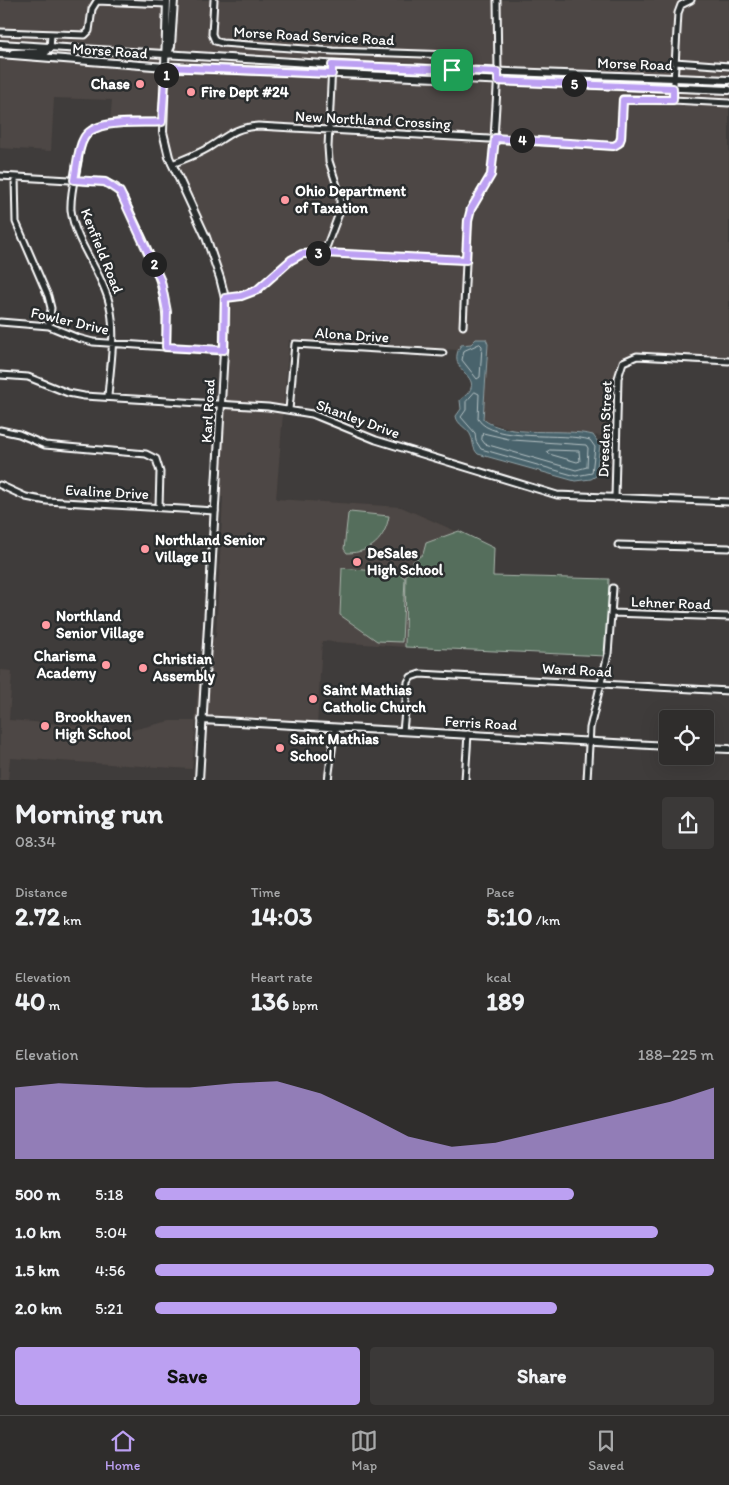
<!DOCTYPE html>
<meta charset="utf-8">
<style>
:root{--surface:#2f2d2c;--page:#3b3938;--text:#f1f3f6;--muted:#a7a8a9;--line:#4a4948;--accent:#bca0f2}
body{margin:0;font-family:Itim,sans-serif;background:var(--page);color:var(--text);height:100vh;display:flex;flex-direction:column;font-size:19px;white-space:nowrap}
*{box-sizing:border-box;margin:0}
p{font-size:16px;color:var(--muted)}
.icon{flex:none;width:28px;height:28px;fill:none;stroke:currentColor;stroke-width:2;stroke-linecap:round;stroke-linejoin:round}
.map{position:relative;height:780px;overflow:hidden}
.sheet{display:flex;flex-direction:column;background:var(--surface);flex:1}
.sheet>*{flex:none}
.controls{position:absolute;left:659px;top:710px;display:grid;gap:10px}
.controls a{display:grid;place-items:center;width:55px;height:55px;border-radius:5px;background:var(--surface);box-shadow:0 5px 20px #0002,0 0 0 1px var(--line);font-size:25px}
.pin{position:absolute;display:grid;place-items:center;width:42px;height:42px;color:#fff;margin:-21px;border-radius:10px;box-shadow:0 2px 8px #0006}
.km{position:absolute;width:25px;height:25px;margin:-12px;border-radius:50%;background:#222;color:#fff;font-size:14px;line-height:25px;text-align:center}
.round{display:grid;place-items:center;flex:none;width:52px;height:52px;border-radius:5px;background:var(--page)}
.headline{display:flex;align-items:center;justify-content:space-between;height:85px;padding:0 15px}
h1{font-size:28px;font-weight:700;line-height:38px}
.stats{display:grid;grid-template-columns:repeat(3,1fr);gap:8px;height:85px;padding:5px 15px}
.stats div{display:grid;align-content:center}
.stats b{font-size:25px;font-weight:700}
.stats small{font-size:14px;font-weight:400}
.stats p{font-size:14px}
.chart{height:140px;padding:10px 15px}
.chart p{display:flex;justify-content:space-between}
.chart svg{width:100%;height:90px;margin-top:5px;fill:var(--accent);opacity:.7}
.action{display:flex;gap:10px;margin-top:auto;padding:10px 15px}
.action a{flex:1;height:58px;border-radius:5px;background:var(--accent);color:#111;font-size:20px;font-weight:700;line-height:58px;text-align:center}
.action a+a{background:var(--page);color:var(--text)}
ul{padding:0 15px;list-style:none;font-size:16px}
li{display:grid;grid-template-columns:80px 60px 1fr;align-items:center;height:38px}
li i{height:12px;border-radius:6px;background:var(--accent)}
.dock{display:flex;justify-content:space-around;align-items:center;height:70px;border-top:1px solid var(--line);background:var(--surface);font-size:14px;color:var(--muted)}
.dock a{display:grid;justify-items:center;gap:2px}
.dock .on{color:var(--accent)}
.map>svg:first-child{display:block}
.built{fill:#4e4744}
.green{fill:#556e5b;stroke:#aab6ad}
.water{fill:#48646c;stroke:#91a2a7}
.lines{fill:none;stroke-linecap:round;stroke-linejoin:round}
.shore{stroke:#b6c1c4;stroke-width:1}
.minor-casing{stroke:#fff;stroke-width:9}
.major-casing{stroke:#fff;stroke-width:10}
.minor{stroke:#2a2d2e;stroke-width:5}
.major{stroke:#2a2d2e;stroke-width:6}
.route-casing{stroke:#fff;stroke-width:10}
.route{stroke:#bca0f2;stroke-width:6}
.poi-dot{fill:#ff9aa2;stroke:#2a2d2e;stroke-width:2}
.labels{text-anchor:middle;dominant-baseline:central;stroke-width:5;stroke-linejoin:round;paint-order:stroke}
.street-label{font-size:15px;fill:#fff;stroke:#2a2d2e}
.poi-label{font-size:15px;font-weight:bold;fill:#fff;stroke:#2a2d2e;text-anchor:start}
</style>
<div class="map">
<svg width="729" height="780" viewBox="0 0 729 780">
<rect width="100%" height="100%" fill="#3f3c3b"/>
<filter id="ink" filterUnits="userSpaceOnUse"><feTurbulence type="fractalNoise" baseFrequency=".02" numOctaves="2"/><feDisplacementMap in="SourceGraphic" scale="10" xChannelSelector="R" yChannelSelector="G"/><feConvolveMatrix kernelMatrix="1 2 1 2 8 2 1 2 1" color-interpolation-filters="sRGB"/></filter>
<g filter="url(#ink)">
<path class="built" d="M0,0h729v359l-98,-3 -11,12 -5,69 -101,-8 -29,-8 -2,-7 5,-70 -12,-5 -5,5 -10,1 -3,5 -169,-10 -13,159 125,8 93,41 -3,102 -86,-3 -83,-6 -5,85 -121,-4 -4,47 -182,-11 -2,22h-8v-110l12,1 -3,49 123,10 38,-9h25l6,-69 15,-16 7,-139 -6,-1 9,-165 -7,-66 -52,-113 -6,-31 -51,2 2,-23 -58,-2 -3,53 -51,-3z"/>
<path class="green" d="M350,512l39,4c-4,23 -18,37 -42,37l-3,-4 4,-35z
M459,531l35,17 -1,28 116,3 -3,77 -201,-9 1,-80 17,-13 3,-11z
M342,568l56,5 7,5 -3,64 -25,-1 -37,-26z"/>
<path class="water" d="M476,339h10l2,5 -5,75c24,20 80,8 110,16l7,10 -4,31 -5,3 -16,2 -97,-27c-6,-6 -4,-11 -7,-18 -3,-8 -14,-11 -15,-20l5,-7 -1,-9c4,-3 10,-8 11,-12 5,-14 -25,-20 -10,-43l10,-1z"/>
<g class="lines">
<path class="shore" d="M480,344l2,2 -2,31 -3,2 -15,-19 2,-9z
M475,392l4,2 -1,25c14,24 87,13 112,21l5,7 -3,26 -16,3 -95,-27 -5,-8 -1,-8 -14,-16 5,-7v-8z
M483,433l30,7 73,5 2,3 -1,19 -11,3 -91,-26 -3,-4z
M550,450l29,1 1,10 -3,1 -28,-8 -2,-2z"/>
<defs>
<path id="minor" d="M214,0l-2,34 3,7 7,2 111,8 120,4
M691,0l-10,5 -3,8 -5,87 56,3
M0,32l85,3 4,-4 3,-22 5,-8 70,3
M50,49l1,-14
M675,62l54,4
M172,164c12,-5 24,-9 36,-16 20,-12 25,-20 50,-22l355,20 6,-3 2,-5 2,-39 50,1
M0,176l105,6 11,5 8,12c25,55 46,84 42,148
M15,177l1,45 32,74 3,12 -2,18
M324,253l16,-42v-16l-11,-34 -1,-14 4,-82
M225,298l16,-2 16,-6 34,-30 11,-6 22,-1 142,7
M0,322l49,4 29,12 15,4 131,9
M463,326l5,-105 3,-12 20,-34 2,-20 5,-83 -1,-72
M0,375l28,2 40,16 16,3 184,11 44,7 64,26 181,55 172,7
M108,397c2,-31 9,-65 1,-95 -8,-32 -34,-59 -38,-92 -1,-16 4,-33 7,-49 2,-14 4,-28 20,-34 18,-8 44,-3 64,-5
M289,410l6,-66 148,9
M0,430l19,4 26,11 101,9 10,5 4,13 -1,35
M0,485l26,12 21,4 168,10
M615,498l3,-120 5,-16 14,-6 92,5
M618,545l111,3
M612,613l117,4
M403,731l5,-49 3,-5 9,-3 309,17
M328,780l7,-52
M465,780l3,-46
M587,780l3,-52 18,-74 5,-66"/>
<path id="major" d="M167,0l-4,132 6,25 37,80 14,41 5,20 -1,53 -25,429
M0,44l374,23 355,13
M13,53l33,-1
M0,54l166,13 563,23
M167,55l4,-9 3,-46
M202,720l466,26
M705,748l24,1"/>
</defs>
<use href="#minor" class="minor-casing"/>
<use href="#major" class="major-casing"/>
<use href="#minor" class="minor"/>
<use href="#major" class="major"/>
</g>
</g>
<g class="lines" filter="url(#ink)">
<defs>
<path id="route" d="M332,65l166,7v9l175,7v12h-50l-2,38 -2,5 -5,3 -119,-8 -4,37 -20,34 -3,12 -2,39 -142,-7 -22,1 -11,6 -34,30 -16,6 -16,2 -1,52 -58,-3 1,-35 -6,-31 -41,-89 -15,-10 -31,-2c3,-13 3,-30 10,-42 11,-20 58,-14 78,-16l4,-55 166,7z"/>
</defs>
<use href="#route" class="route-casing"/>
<use href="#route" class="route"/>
</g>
<g class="poi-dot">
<circle cx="140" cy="84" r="5"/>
<circle cx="191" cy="92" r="5"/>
<circle cx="285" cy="200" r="5"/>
<circle cx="145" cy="549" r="5"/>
<circle cx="357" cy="562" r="5"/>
<circle cx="46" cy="625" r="5"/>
<circle cx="106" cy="665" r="5"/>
<circle cx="143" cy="668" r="5"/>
<circle cx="313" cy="699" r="5"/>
<circle cx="45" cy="726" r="5"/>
<circle cx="280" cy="748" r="5"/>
</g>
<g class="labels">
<g class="street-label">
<text transform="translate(314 36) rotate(3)">Morse Road Service Road</text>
<text transform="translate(110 51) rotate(4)">Morse Road</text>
<text transform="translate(635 64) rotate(2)">Morse Road</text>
<text transform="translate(373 120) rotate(3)">New Northland Crossing</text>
<text transform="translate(102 251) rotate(68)">Kenfield Road</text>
<text transform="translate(70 321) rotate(13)">Fowler Drive</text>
<text transform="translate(352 335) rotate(4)">Alona Drive</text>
<text transform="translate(208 411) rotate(-87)">Karl Road</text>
<text transform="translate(358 419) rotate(20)">Shanley Drive</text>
<text transform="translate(605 429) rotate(-88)">Dresden Street</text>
<text transform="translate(107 492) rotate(3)">Evaline Drive</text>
<text transform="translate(671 603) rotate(2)">Lehner Road</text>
<text transform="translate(577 670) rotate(3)">Ward Road</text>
<text transform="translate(481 723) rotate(3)">Ferris Road</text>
</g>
<g class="poi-label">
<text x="130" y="84" text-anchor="end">Chase</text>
<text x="201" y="92">Fire Dept #24</text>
<text x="295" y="191">Ohio Department<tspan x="295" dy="17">of Taxation</tspan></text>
<text x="155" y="540">Northland Senior<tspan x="155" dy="17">Village II</tspan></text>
<text x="367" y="553">DeSales<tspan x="367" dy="17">High School</tspan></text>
<text x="56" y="616">Northland<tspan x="56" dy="17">Senior Village</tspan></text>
<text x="96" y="656" text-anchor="end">Charisma<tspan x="96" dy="17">Academy</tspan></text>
<text x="153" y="659">Christian<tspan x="153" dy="17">Assembly</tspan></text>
<text x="323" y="690">Saint Mathias<tspan x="323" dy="17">Catholic Church</tspan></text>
<text x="55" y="717">Brookhaven<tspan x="55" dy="17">High School</tspan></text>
<text x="290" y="739">Saint Mathias<tspan x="290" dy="17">School</tspan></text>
</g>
</g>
</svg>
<div class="controls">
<a><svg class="icon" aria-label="locate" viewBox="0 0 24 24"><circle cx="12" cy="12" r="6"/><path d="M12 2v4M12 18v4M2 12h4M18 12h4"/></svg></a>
</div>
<div class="pin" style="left:452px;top:70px;background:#1e9e55"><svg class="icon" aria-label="arrive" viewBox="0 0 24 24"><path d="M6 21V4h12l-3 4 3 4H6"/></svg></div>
<b class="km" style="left:166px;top:75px">1</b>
<b class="km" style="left:154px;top:264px">2</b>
<b class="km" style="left:318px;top:253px">3</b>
<b class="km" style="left:522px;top:140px">4</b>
<b class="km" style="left:574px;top:84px">5</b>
</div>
<section class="sheet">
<div class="headline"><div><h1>Morning run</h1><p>08:34</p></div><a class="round"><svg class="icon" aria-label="share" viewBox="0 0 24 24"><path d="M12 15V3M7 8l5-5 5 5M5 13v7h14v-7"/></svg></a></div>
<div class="stats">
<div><p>Distance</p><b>2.72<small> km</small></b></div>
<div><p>Time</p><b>14:03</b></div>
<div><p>Pace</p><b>5:10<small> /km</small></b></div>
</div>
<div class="stats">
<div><p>Elevation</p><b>40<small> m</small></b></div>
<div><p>Heart rate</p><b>136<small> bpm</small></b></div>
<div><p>kcal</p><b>189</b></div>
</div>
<div class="chart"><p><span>Elevation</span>188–225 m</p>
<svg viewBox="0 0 160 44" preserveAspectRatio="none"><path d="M0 44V9L10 7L20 8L30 9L40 9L50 7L60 6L70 12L80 22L90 33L100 38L110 36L120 31L130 26L140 21L150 16L160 9V44z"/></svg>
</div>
<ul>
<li><b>500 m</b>5:18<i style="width:75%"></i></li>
<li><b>1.0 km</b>5:04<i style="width:90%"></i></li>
<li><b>1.5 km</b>4:56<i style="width:100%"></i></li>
<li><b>2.0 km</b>5:21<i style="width:72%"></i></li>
</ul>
<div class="action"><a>Save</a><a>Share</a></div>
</section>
<nav class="dock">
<a class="on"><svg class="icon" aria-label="home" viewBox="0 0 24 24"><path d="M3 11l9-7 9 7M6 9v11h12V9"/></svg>Home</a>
<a><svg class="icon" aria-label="map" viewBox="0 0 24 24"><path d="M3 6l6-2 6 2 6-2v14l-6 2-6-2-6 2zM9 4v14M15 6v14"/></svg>Map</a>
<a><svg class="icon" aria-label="saved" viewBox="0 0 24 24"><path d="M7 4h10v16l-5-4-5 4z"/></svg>Saved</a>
</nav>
